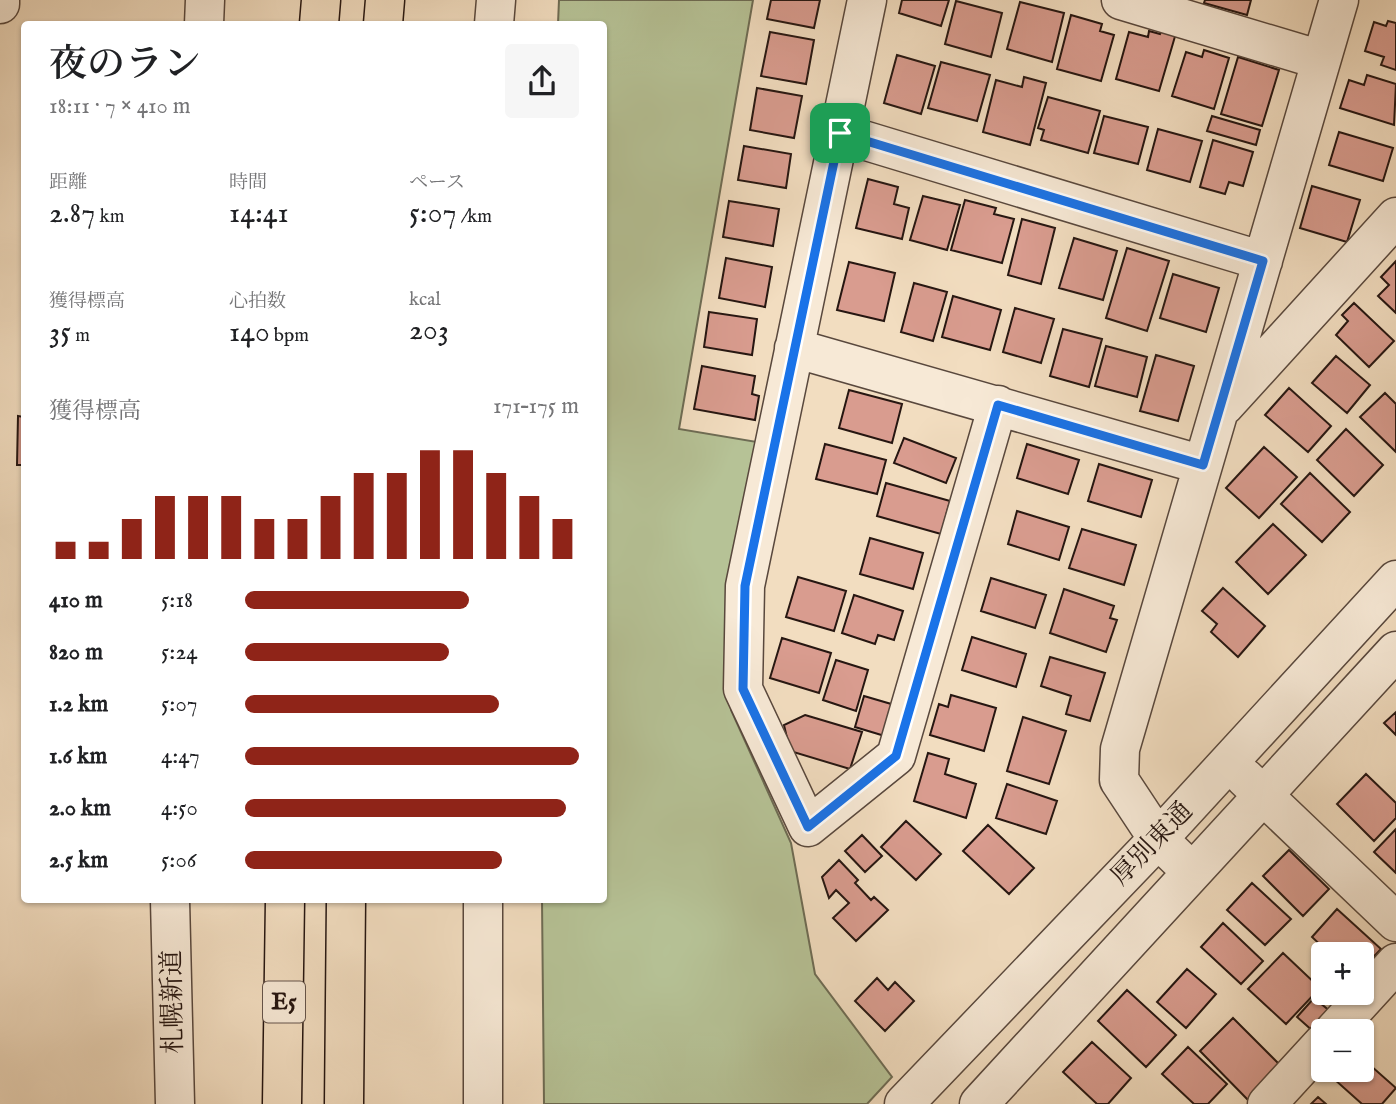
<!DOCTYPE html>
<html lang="ja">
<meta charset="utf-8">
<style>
:root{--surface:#fff;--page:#f6f6f6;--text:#202124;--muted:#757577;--accent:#8f2418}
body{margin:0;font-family:"IM FELL English","Noto Serif JP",serif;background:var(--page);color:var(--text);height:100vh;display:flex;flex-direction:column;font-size:26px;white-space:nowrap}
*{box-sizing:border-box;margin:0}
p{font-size:23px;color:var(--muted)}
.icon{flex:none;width:38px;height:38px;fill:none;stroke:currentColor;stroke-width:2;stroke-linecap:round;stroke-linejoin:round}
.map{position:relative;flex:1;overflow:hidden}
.panel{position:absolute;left:21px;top:21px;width:586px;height:882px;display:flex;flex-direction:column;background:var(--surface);border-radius:7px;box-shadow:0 2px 5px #0004}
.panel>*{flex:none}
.controls{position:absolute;left:1311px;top:942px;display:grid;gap:14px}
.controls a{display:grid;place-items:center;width:63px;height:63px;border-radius:7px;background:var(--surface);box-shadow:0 2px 5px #0004;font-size:35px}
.pin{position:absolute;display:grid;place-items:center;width:60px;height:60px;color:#fff;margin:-30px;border-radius:14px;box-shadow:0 4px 10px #0006}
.round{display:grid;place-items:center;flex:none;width:74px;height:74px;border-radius:7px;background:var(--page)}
.headline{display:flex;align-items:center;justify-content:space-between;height:119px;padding:0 28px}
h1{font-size:38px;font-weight:600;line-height:52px}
.metrics{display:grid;grid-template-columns:repeat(3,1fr);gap:10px;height:119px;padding:7px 28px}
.metrics div{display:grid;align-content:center}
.metrics b{font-size:30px;font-weight:600}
.metrics small{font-size:19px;font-weight:400}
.metrics p{font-size:19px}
.chart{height:196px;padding:14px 28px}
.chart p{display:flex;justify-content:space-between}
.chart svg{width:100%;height:126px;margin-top:7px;stroke:var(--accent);stroke-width:6}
ul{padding:0 28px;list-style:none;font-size:23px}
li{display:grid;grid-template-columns:112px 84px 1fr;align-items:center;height:52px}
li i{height:18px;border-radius:9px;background:var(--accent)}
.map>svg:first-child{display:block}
.green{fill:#b6c296;stroke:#6e6c54;stroke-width:2}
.building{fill:#d99c8f;stroke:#261611;stroke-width:2}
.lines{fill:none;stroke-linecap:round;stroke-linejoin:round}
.minor-casing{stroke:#59483d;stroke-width:41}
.highway-casing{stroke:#261611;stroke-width:41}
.minor{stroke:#f7e9d6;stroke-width:38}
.highway{stroke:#f2ddc0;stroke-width:38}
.route-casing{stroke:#fff;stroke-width:14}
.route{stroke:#1a73e8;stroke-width:9}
.labels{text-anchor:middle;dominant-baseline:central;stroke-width:5;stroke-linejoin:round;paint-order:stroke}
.shield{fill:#f7e9d6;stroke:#65554c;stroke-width:2}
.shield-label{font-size:24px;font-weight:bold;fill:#261611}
.street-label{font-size:26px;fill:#261611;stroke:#f7e9d6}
</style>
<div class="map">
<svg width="1396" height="1104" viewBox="0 0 1396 1104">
<rect width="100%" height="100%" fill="#f2ddc0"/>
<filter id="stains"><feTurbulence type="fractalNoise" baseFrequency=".00286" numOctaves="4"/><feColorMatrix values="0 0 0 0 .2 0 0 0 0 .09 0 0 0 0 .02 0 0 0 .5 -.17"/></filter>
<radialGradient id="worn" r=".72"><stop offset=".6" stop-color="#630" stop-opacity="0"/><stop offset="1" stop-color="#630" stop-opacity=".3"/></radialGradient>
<path class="green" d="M559,0h194l-74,429 78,13 -31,195 5,73 60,133 24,131 77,103 -25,27h-323l-2,-204h62v-876h-46z"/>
<path class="building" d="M771,0h49l-6,28 -47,-9z
M902,0h47l-8,26 -42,-13z
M1205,0h46l-4,15 -43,-12z
M956,1l46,12 -11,44 -46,-13z
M1020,2l44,11 -12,49 -45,-13z
M1071,15l31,9 -2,7 14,4 -13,46 -44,-12z
M1388,21l8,2v47l-15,-5 3,-8 -19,-6 9,-29 12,4z
M1162,29l14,4 -17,58 -43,-12 13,-47 19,5 1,-6 11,3z
M770,32l44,8 -8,44 -45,-8z
M1204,50l25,8 -15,51 -42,-13 14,-44 16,5z
M897,55l38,11 -14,48 -37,-11z
M1238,57l41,13 -17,56 -41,-12z
M941,62l49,13 -13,46 -49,-13z
M1367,75l29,9 -2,41 -54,-17 9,-28 15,5z
M1024,77l22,6 -16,62 -47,-13 13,-52 26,7z
M757,88l45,8 -8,42 -44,-8z
M1048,97l52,14 -12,42 -47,-13 3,-10 -6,-2z
M1104,116l44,11 -10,37 -44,-11z
M1212,116l48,14 -4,15 -49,-14z
M1158,129l44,12 -12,41 -43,-12z
M1339,132l54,16 -10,33 -54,-16z
M1213,140l40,12 -10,34 -14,-4 -4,12 -25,-7z
M744,146l47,8 -5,34 -48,-8z
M868,179l30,8 -4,17 15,4 -7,31 -46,-11z
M1312,186l48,14 -13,42 -47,-14z
M923,196l37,9 -13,45 -37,-10z
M965,200l31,8 -2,6 20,5 -12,44 -51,-13z
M729,201l50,8 -6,37 -50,-9z
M1022,219l33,9 -14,56 -33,-9z
M1074,238l43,13 -14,49 -44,-12z
M1127,248l42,13 -22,70 -41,-13z
M726,258l46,9 -7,40 -46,-9z
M1396,261v52l-18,-17 11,-11 -8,-8z
M849,262l46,11 -11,48 -47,-11z
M1173,274l46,14 -13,44 -46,-14z
M914,283l33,9 -14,49 -32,-9z
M953,296l48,14 -11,40 -48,-13z
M1354,303l40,38 -25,26 -33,-32 12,-14 -6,-6z
M1015,308l39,11 -13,44 -38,-11z
M709,312l48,7 -5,36 -48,-8z
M1063,329l39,10 -13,48 -39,-11z
M1106,346l41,11 -10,40 -42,-11z
M1156,355l38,11 -16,55 -38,-10z
M1336,356l34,29 -23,28 -35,-30z
M702,366l53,10 -3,18 7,2 -4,24 -61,-11z
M1289,388l42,38 -23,26 -43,-37z
M849,390l53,14 -10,39 -53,-15z
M1385,393l11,11v48l-36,-35z
M18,416l6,1v48h-7z
M1346,429l37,36 -29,31 -37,-36z
M904,438l52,20 -10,25 -52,-20z
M825,444l61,16 -9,34 -61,-15z
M1027,444l52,16 -11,34 -51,-16z
M1264,447l33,30 -38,41 -33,-30z
M1099,464l53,16 -11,37 -53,-16z
M1310,473l40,39 -28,30 -41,-38z
M886,483l64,18 -9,33 -64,-18z
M1017,511l52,16 -10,33 -51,-16z
M1273,524l33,31 -38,39 -32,-32z
M1082,529l54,16 -12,40 -55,-17z
M870,538l53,15 -10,36 -53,-15z
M798,577l48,14 -12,40 -48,-14z
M991,578l55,17 -11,33 -54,-17z
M1223,588l42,38 -27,31 -27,-25 6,-8 -15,-13z
M1064,589l50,17 -4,12 7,2 -11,32 -56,-19z
M854,595l49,16 -9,29 -16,-5 -3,9 -33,-11z
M972,637l54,17 -10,33 -54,-17z
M782,638l49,15 -12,40 -49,-15z
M1050,657l55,16 -15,48 -24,-7 5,-18 -30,-10z
M836,660l32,10 -12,41 -33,-11z
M951,695l45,13 -12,43 -54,-16 9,-31 9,3z
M864,696l34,10 -10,31 -33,-10z
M1396,712v23l-12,-12z
M805,715l57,17 -12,37 -60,-18 -6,-26z
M1023,717l43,14 -17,53 -42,-13z
M928,753l21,6 -4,15 31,10 -10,34 -52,-17z
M1366,774l30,29v15l-22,23 -37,-37z
M1007,784l50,17 -11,33 -50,-16z
M906,821l35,33 -25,26 -35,-33z
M988,825l46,43 -25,26 -46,-43z
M1396,829v44l-22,-21z
M862,835l20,21 -17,16 -20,-21z
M1289,850l40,39 -26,27 -40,-40z
M839,860l19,20 -3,3 16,17 3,-3 14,13 -32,31 -23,-23 16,-15 -13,-13 -7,8 -7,-21z
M1252,883l39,36 -26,26 -38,-35z
M1337,909l44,40 -19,20v-15h-32l-18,-17z
M1223,923l40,38 -22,23 -40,-37z
M1283,953l37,35 -34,36 -38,-35z
M1187,969l29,25 -30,34 -29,-26z
M877,978l11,12 7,-8 19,19 -29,30 -30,-30z
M1127,990l49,45 -30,32 -48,-46z
M1314,998l17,14 -17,20 -17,-15z
M1233,1018l51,51 -34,33 -50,-51z
M1092,1042l39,36 -23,26h-11l-34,-32z
M1188,1047l39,37 -19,20h-14l-32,-30z
M1362,1058l34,30 -14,16h-20l-28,-25 9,-10h19z
M1318,1097l8,7h-15z"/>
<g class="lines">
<defs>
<path id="minor" d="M867,0l-122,586 -2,103 65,138 88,-71 102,-351
M1121,0l200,60
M0,4v-4
M204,24l1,-24
M494,24l2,-24
M840,133l423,128
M794,348l409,117
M1224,406l172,-189
M1245,778l151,144
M1192,872l-34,-33 -39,-59 1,-31 219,-749
M170,900l5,204
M1334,1031l62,-68
M483,1104v-204
M904,1104l254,-265 238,-259
M979,1104l417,-453
M1267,1104l56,-61"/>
<path id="highway" d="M319,24l2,-24
M383,24l2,-24
M282,1104l3,-204
M344,1104l2,-204"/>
</defs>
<use href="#minor" class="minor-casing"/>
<use href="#highway" class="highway-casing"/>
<use href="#minor" class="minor"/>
<use href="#highway" class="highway"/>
</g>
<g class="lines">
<defs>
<path id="route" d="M840,133l423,128 -60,204 -205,-60 -102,351 -88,71 -65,-138 2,-103z"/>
</defs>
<use href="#route" class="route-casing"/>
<use href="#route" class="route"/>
</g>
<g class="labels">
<rect class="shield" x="263" y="981.5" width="42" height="41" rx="5"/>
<g class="shield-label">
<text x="284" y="1002">E5</text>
</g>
<g class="street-label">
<text transform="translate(1152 844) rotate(-46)">厚別東通</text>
<text transform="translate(173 1002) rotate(-91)">札幌新道</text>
</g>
</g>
<rect width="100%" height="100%" filter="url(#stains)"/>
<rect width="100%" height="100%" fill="url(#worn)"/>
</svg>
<div class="controls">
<a>+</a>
<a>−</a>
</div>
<div class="pin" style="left:840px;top:133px;background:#1e9e55"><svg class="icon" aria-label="arrive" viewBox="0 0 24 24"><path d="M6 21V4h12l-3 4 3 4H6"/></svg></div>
<section class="panel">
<div class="headline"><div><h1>夜のラン</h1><p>18:11 · 7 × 410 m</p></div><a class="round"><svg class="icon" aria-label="share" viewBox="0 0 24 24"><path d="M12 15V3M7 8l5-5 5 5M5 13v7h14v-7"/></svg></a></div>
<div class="metrics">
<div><p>距離</p><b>2.87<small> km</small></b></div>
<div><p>時間</p><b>14:41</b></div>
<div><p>ペース</p><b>5:07<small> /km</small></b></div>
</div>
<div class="metrics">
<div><p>獲得標高</p><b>35<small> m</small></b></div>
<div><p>心拍数</p><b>140<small> bpm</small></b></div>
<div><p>kcal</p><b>203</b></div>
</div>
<div class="chart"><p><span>獲得標高</span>171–175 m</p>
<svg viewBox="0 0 160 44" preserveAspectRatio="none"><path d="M5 44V38M15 44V38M25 44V30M35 44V22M45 44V22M55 44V22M65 44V30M75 44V30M85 44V22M95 44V14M105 44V14M115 44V6M125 44V6M135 44V14M145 44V22M155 44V30"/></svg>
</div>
<ul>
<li><b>410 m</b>5:18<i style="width:67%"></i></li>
<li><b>820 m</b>5:24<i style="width:61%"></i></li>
<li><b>1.2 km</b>5:07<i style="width:76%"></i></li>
<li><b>1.6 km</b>4:47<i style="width:100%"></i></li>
<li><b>2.0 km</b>4:50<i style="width:96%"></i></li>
<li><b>2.5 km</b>5:06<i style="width:77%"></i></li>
</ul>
</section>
</div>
